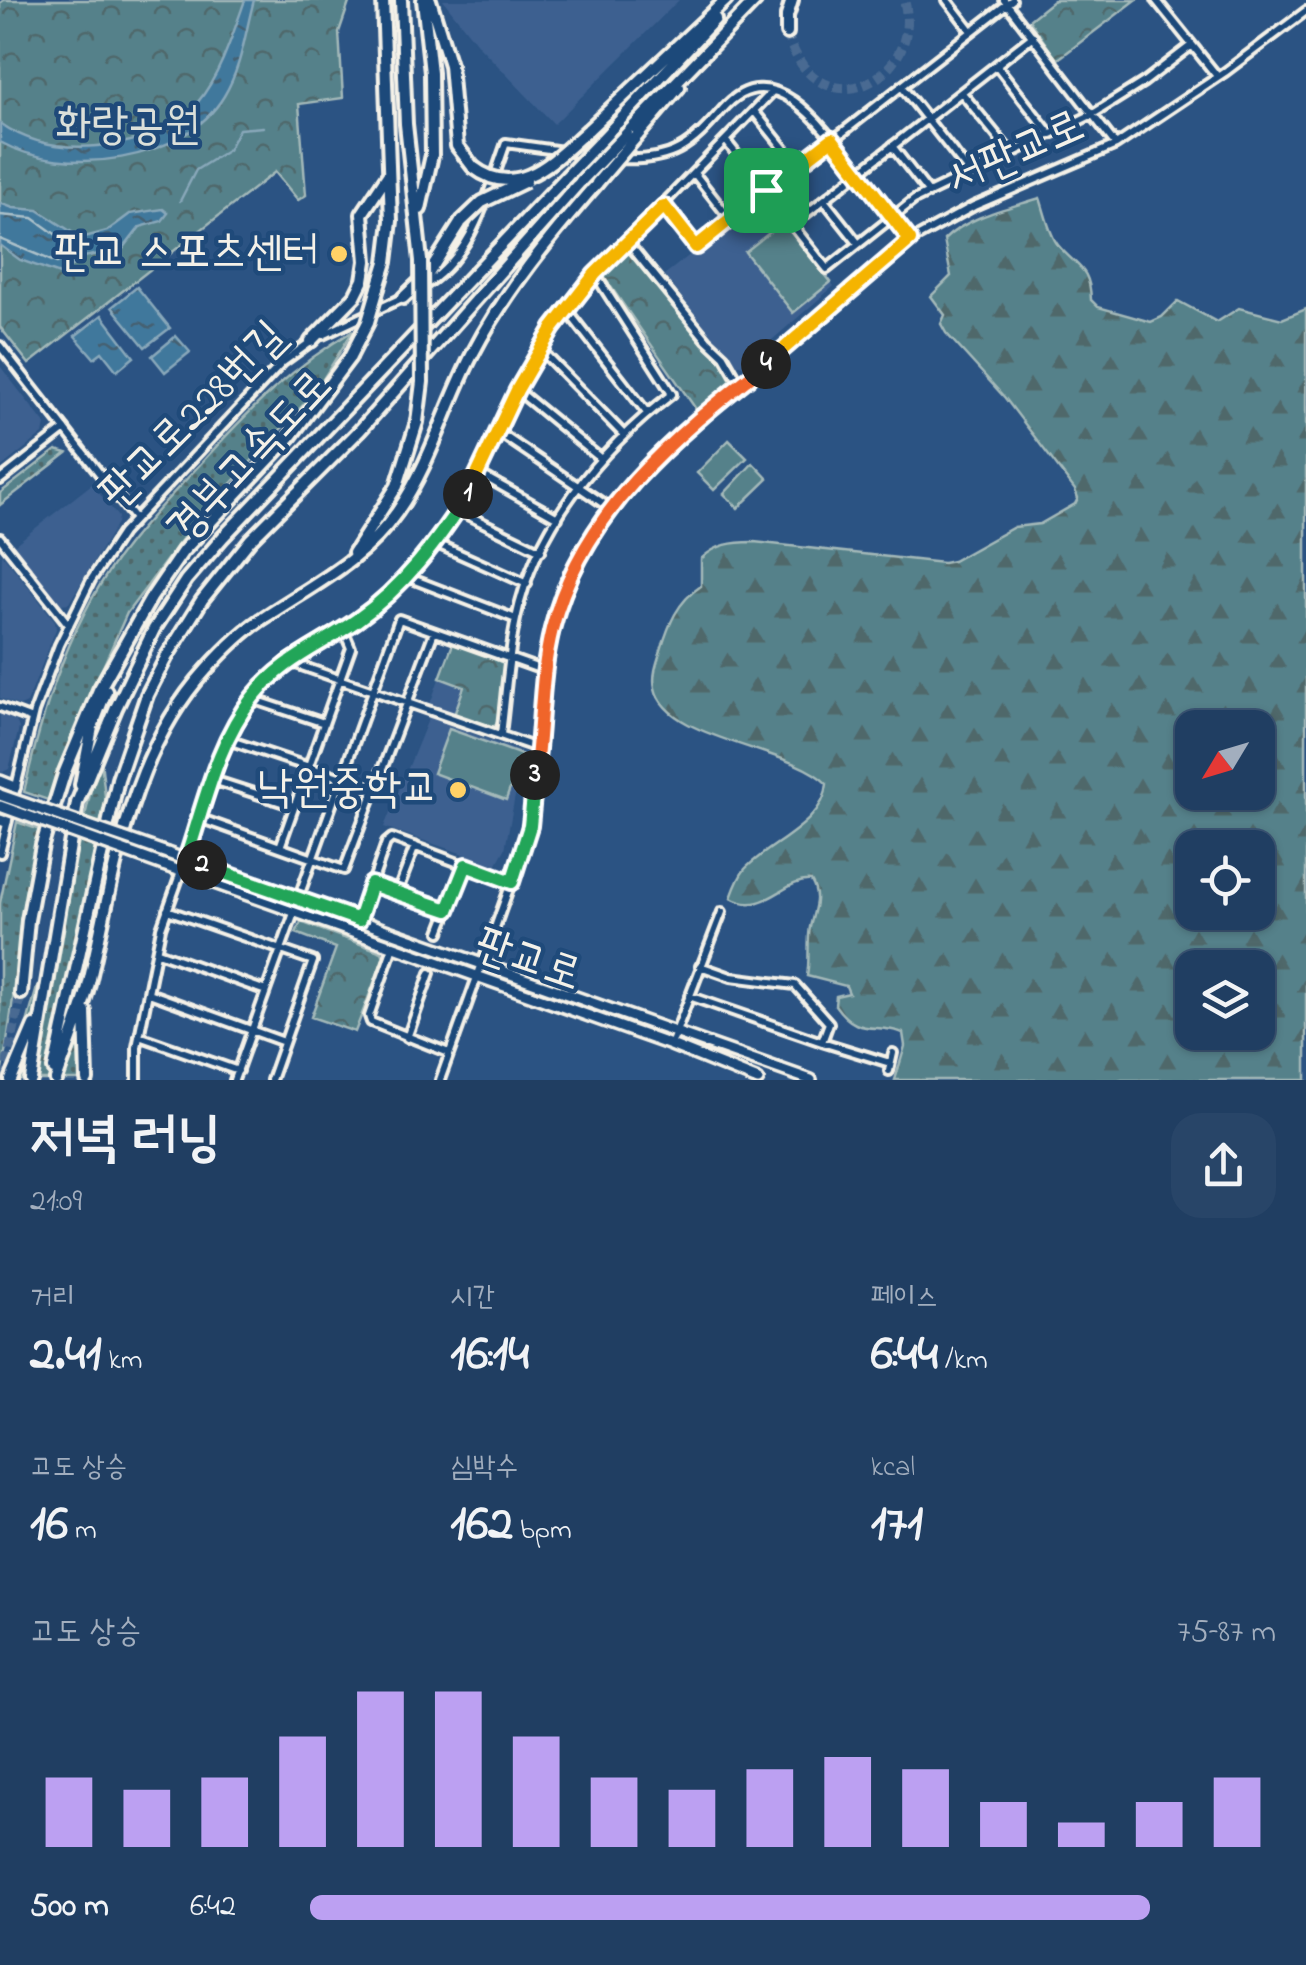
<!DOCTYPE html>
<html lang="ko">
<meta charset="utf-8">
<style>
:root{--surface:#203e62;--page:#284568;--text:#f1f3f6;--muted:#a2aebe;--line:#3d5777;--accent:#bca0f2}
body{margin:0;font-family:"Indie Flower","Poor Story",sans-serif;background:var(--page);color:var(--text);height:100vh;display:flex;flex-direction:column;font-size:38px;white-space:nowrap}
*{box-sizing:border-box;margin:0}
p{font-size:32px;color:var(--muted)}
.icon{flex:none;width:55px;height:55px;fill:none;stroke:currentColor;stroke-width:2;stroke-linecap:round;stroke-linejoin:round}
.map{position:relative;height:1080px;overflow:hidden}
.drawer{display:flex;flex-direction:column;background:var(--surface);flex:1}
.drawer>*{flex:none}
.needle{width:65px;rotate:232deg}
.buttons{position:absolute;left:1175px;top:710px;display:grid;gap:20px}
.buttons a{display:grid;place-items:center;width:100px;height:100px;border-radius:20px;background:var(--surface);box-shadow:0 2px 8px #0004,0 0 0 2px var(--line);font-size:50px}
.pin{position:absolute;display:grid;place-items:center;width:85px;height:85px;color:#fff;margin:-42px;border-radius:20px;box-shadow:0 5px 15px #0006}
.km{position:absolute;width:50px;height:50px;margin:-25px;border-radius:50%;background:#222;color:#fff;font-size:28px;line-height:50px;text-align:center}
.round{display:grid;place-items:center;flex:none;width:105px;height:105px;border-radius:30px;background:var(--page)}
.head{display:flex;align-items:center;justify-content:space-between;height:170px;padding:0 30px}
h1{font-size:55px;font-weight:700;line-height:75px}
.metrics{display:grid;grid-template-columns:repeat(3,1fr);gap:15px;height:170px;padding:10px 30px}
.metrics div{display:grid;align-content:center}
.metrics b{font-size:50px;font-weight:700}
.metrics small{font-size:28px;font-weight:400}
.metrics p{font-size:28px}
.chart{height:280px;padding:20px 30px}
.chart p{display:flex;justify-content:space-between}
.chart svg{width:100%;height:180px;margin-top:10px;stroke:var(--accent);stroke-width:6}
ul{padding:0 30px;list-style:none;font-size:32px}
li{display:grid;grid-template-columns:160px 120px 1fr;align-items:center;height:75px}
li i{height:25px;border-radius:12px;background:var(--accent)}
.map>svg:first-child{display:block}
.built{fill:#3d6190}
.grass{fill:url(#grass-dots);stroke:#a4b9b9;stroke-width:2.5}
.forest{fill:url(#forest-firs);stroke:#a4b9b9;stroke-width:2.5;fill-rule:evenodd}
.park{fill:url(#park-crowns);stroke:#a4b9b9;stroke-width:2.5}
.pitch{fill:#54818a;stroke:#a4b9b9;stroke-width:2.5}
.water{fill:url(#water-ripples);stroke:#89a8ba;stroke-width:2.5}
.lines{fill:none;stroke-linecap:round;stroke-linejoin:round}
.shore{stroke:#acc1ca;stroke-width:2.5}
.stream{stroke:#89a8ba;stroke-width:2.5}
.highway-tunnel{stroke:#496b92;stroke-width:10;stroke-dasharray:10 5;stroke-linecap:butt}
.minor-casing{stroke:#f4f1e8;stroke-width:14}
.major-casing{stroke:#f4f1e8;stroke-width:16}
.highway-casing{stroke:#f4f1e8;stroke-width:18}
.minor{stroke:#1f4a7a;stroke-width:6}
.major{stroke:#1f4a7a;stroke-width:9}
.highway{stroke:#1f4a7a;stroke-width:10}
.major-bridge-casing{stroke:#f4f1e8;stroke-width:16;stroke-linecap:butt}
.highway-bridge-casing{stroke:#f4f1e8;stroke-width:18;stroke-linecap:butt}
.major-bridge{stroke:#1f4a7a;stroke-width:9}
.highway-bridge{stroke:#1f4a7a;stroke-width:10}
.split-1-casing{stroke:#fff;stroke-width:20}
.split-2-casing{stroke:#fff;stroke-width:20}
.split-3-casing{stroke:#fff;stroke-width:20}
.split-4-casing{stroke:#fff;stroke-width:20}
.split-5-casing{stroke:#fff;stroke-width:20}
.split-1{stroke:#f5b400;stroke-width:12}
.split-2{stroke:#22a559;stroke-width:12}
.split-3{stroke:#22a559;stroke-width:12}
.split-4{stroke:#f0652b;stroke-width:12}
.split-5{stroke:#f5b400;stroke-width:12}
.poi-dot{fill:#ffd166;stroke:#1f4a7a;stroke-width:4}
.labels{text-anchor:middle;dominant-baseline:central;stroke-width:9;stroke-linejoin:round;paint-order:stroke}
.park-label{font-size:45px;fill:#dce0da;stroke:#1f4a7a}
.street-label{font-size:45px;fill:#f4f1e8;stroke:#1f4a7a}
.poi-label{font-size:45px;fill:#f4f1e8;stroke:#1f4a7a;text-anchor:end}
</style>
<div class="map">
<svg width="1306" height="1080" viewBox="0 0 1306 1080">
<defs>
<pattern id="grass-dots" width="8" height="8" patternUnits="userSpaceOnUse" patternTransform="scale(2.5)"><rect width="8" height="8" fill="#54818a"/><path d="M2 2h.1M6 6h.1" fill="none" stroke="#4f676b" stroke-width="1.8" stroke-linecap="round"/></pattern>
<pattern id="forest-firs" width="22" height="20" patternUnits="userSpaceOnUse" patternTransform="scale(2.5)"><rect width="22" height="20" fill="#54818a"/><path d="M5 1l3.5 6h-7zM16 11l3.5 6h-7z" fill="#4f676b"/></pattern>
<pattern id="park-crowns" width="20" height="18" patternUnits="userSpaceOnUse" patternTransform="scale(2.5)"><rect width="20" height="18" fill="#54818a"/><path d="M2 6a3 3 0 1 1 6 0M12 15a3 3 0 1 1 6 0" fill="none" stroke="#4f676b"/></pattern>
<pattern id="water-ripples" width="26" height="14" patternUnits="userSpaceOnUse" patternTransform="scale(2.5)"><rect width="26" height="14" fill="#41789c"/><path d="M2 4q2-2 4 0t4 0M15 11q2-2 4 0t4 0" fill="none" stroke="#456071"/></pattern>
</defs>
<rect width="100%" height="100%" fill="#2b5383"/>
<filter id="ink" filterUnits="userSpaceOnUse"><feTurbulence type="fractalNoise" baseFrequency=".01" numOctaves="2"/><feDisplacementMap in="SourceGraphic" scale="20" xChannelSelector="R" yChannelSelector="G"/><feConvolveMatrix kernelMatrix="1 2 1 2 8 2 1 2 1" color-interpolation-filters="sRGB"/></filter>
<g filter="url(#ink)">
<path class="built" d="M443,0h236l-125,124 -75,-78z
M762,199h7l65,87 -92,80 -8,-3 -70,-88z
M0,366l45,58 -2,10 -43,34z
M92,484l26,33 -1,6 -48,80 -8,1 -47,-59z
M2,554l53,67 1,8 -29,74 -7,3 -20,-8z
M439,679l24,9 -10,27 -24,-8z
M0,714l16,7 3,7 -10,41 -9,4z
M429,717l94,36 -18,96 -9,16 -112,-38z"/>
<path class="grass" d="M353,331l-38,61 -123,134 -65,87 -64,144 -15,43 -24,-8c19,-85 48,-177 103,-246 23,-30 51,-57 76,-85 45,-50 91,-96 150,-130z
M56,450l11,3 -67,52v-12z
M100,751l13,118 -26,120v91h-76l27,-96 3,23z
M17,822l23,8c-22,81 -22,167 -40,249v-176z"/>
<path class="forest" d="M1040,198c5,14 9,36 18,47 19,23 32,21 33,55l7,7 53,15 11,-5 16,-16 39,21 22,-14 43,11 24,-10v771h-411l10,-34 -2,-13c-29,-11 -45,5 -68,-28l1,-9 13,-3 -3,-7 -39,-10c3,-17 0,-33 3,-49 4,-18 11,-29 1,-46 -27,-3 -46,36 -80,17 4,-11 7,-20 14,-29 24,-26 79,-45 82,-85 -37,-38 -161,-43 -172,-96 -3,-12 2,-26 6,-38 8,-26 16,-48 40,-64v-27c15,-15 32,-17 53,-17l189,21 10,-2 61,-34 26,-3 35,-20 3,-6 -3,-8 -70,-92 -59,-65 -5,-9 4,-9 -14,-19 20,-20 -7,-36c24,-24 65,-32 96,-42zM1192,728h66v64h-66zM1192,848h66v64h-66zM1192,968h66v64h-66z"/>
<path class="park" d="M4,0h346l-11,32 4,66 -44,6 7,91 -8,5 -23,-28 -246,192 -29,-37v-324z
M1054,0h82l-79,60 -28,-40z
M624,251h8l103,124v11l-35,29 -98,-141z
M454,641l54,24 -8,57 -9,6 -37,-13 10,-28 -24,-9z
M301,922l81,30 2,5 -29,75 -44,-15 25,-69 -40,-15z"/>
<path class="pitch" d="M783,222l48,60 -38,31 -48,-61z
M729,440l18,18 -33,32 -17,-17z
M753,463l15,16 -30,29 -14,-14z
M449,729l73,26 -16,45 -73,-27z"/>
<path class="water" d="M245,0h9c-9,32 -12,67 -30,96 -40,67 -159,82 -224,46v-19c28,20 63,26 97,23 101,-8 118,-60 148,-146z
M0,203l13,5 25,2 43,28 26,-7 23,-17 33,-5 5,4 -6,8 -22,6 -17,22 -39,8 -24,17 -40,-14 -20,-15z
M137,287l33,41 -25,19 -33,-40z
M102,315l32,42 -17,14 -15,-19 -8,6 -19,-22z
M176,336l14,16 -25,20 -13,-16z"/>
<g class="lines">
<path class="shore" d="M0,215l33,3 39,28 1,5 -16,12 -57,-24"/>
<path class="stream" d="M180,201l16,-31 32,-20 11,-21 24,-2"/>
<path class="highway-tunnel" d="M787,33c31,103 139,44 117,-33
M4,1080l17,-87"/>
<defs>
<path id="minor" d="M947,0l24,31
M1004,0l112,145
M1156,0l61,76
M997,66l53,68
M901,86l68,86
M962,93l49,60
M754,111l44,55
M726,141l101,128 87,-69 179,-86 51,-32 48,-37
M892,146l36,46
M619,159c54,3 72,-13 104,-50 52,-60 108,29 135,65 17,22 35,45 52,67
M694,173l36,46
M824,200l34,43
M664,206l32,41 316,-247
M793,224l240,-188
M628,243l79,97 17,16 16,28
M422,287c51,-30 65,-92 84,-144l100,14
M566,309l81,104
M323,335l79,-37
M0,346l135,173
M540,349l83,85
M517,390l83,68
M498,432l112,76
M478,473l80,45
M0,480l65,-51
M457,510l84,41
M0,538l69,87
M435,543l92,41
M407,577l109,42
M287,661l253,88
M252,699l72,24
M0,707l32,12
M501,734c5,-38 7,-78 15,-115 19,-92 83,-169 156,-225l-77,-120
M228,740l147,49
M213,780l81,26
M199,818l145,52 90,-238
M280,847l71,-199 -8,-19
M0,853l34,-141 25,-67 32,-65 31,-47 161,-171 29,-21
M186,859l42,-119 24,-41 35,-38 72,-43 48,-41 28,-34 36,-54 57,-119 38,-61 29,-35 177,-182
M371,884l77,27
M397,893l18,-47
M298,899l101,-280 146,52
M167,910l146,51 -42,119
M359,920l27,-77 6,-5 120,45
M440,932l26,-67
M393,947l-24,69 2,6 78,31
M158,952l108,39
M149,993l135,49
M689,996l133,46 7,-19 -34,-38 -64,-8 -31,-11
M139,1036l99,35
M407,1038l23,-65
M822,1042l68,21
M671,1045l51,-133
M889,1071l4,-18
M137,1080v-33l24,-119 20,-56
M234,1080l60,-167
M440,1080l84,-233 16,-98 6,-83 11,-54 27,-61 26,-43 55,-60 245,-207 64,-35 142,-61 109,-73 81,-61"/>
<path id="major" d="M0,781l15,6
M0,820l6,2
M167,853l644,227
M163,865l508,180 87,35"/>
<path id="highway" d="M401,0l5,124 15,137
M430,0l20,65 7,81 16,21
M787,33v-17l5,-16
M588,130l138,-130
M609,132l106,-113
M627,133l129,-133
M637,136l42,-49
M420,209l12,-54 -1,-82 -8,-73
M378,288l8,-26 5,-41 -8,-221
M403,298l25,-24 33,-52
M311,341l44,-45 8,-16 3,-19 -4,-47 26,-39
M354,553l43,-67 20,-64
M81,785l11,-58 14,-36
M21,993l7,-73 14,-75 22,-71 35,-84 52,-92 32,-47 107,-114 60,-80
M85,1011l2,69
M54,1069l64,-290 29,-84 20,-39 35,-56 48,-60 110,-110 221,-249
M11,1080l23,-54
M31,1080l46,-277 39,-95 38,-79 32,-49 37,-43 344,-361
M56,1080c11,-31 24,-62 32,-93 26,-109 39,-230 118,-317 17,-19 39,-41 62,-55 47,-31 96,-55 129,-103 34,-49 48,-105 75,-157 33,-64 78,-118 125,-172"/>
</defs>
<use href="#minor" class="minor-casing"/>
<use href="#major" class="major-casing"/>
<use href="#highway" class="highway-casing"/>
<use href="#minor" class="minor"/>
<use href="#major" class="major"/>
<use href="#highway" class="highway"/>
<defs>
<path id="major-bridge" d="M0,795l167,58
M0,806l163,59"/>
<path id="highway-bridge" d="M473,167c45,35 82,-8 115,-37
M567,176l42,-44
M581,181l46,-48
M597,183l40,-47
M461,222l21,-20 44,-21
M350,357l18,-35 10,-34
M417,422l5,-40 -1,-121"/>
</defs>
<use href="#major-bridge" class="major-bridge-casing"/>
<use href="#highway-bridge" class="highway-bridge-casing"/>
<use href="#major-bridge" class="major-bridge"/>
<use href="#highway-bridge" class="highway-bridge"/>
</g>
</g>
<g class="lines" filter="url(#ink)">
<defs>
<path id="split-1" d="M468,494l49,-104 36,-62 42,-54 69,-68 32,41 70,-57"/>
<path id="split-2" d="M202,865l-16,-6c18,-53 31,-117 67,-162 31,-39 66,-50 104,-77 47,-33 80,-78 111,-126"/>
<path id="split-3" d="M202,865l157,55 12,-36 77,26 18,-45 46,17 18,-56 5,-51"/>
<path id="split-4" d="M535,775c7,-48 5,-98 17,-146 29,-117 123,-193 214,-265"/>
<path id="split-5" d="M766,364l144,-124 -78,-101 -66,51"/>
</defs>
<use href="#split-1" class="split-1-casing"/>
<use href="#split-2" class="split-2-casing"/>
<use href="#split-3" class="split-3-casing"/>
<use href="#split-4" class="split-4-casing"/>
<use href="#split-5" class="split-5-casing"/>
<use href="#split-1" class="split-1"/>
<use href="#split-2" class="split-2"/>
<use href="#split-3" class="split-3"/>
<use href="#split-4" class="split-4"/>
<use href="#split-5" class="split-5"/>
</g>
<g class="poi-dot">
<circle cx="339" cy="254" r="10"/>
<circle cx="458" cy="790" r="10"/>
</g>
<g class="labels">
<g class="park-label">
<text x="128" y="127">화랑공원</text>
</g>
<g class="street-label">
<text transform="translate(1016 154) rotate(-24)">서판교로</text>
<text transform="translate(194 416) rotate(-45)">판교로228번길</text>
<text transform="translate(251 458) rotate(-47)">경부고속도로</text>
<text transform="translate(528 961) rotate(19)">판교로</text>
</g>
<g class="poi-label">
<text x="319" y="254">판교 스포츠센터</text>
<text x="438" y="790">낙원중학교</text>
</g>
</g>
</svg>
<div class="buttons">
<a><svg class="needle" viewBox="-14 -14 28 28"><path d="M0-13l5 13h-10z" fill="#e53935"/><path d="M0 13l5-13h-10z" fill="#a2aebe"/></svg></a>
<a><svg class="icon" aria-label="locate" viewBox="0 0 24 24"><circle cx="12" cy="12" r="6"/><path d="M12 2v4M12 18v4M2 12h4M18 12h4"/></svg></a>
<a><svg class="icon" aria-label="layers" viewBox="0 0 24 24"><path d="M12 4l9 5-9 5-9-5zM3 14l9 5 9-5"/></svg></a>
</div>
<div class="pin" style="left:766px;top:190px;background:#1e9e55"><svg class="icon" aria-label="arrive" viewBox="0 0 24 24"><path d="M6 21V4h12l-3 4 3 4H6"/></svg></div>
<b class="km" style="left:468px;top:494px">1</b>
<b class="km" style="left:202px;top:865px">2</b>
<b class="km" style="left:535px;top:775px">3</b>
<b class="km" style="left:766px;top:364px">4</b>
</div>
<section class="drawer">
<div class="head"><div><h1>저녁 러닝</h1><p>21:09</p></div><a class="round"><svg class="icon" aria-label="share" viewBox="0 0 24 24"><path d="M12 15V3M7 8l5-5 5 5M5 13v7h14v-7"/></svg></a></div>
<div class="metrics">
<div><p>거리</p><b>2.41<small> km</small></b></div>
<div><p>시간</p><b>16:14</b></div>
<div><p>페이스</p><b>6:44<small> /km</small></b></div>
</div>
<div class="metrics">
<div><p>고도 상승</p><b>16<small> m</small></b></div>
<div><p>심박수</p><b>162<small> bpm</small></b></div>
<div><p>kcal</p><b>171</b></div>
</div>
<div class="chart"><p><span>고도 상승</span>75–87 m</p>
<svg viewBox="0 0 160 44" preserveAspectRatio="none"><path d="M5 44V27M15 44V30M25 44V27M35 44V17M45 44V6M55 44V6M65 44V17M75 44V27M85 44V30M95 44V25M105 44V22M115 44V25M125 44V33M135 44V38M145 44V33M155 44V27"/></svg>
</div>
<ul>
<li><b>500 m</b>6:42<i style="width:87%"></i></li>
</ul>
</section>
